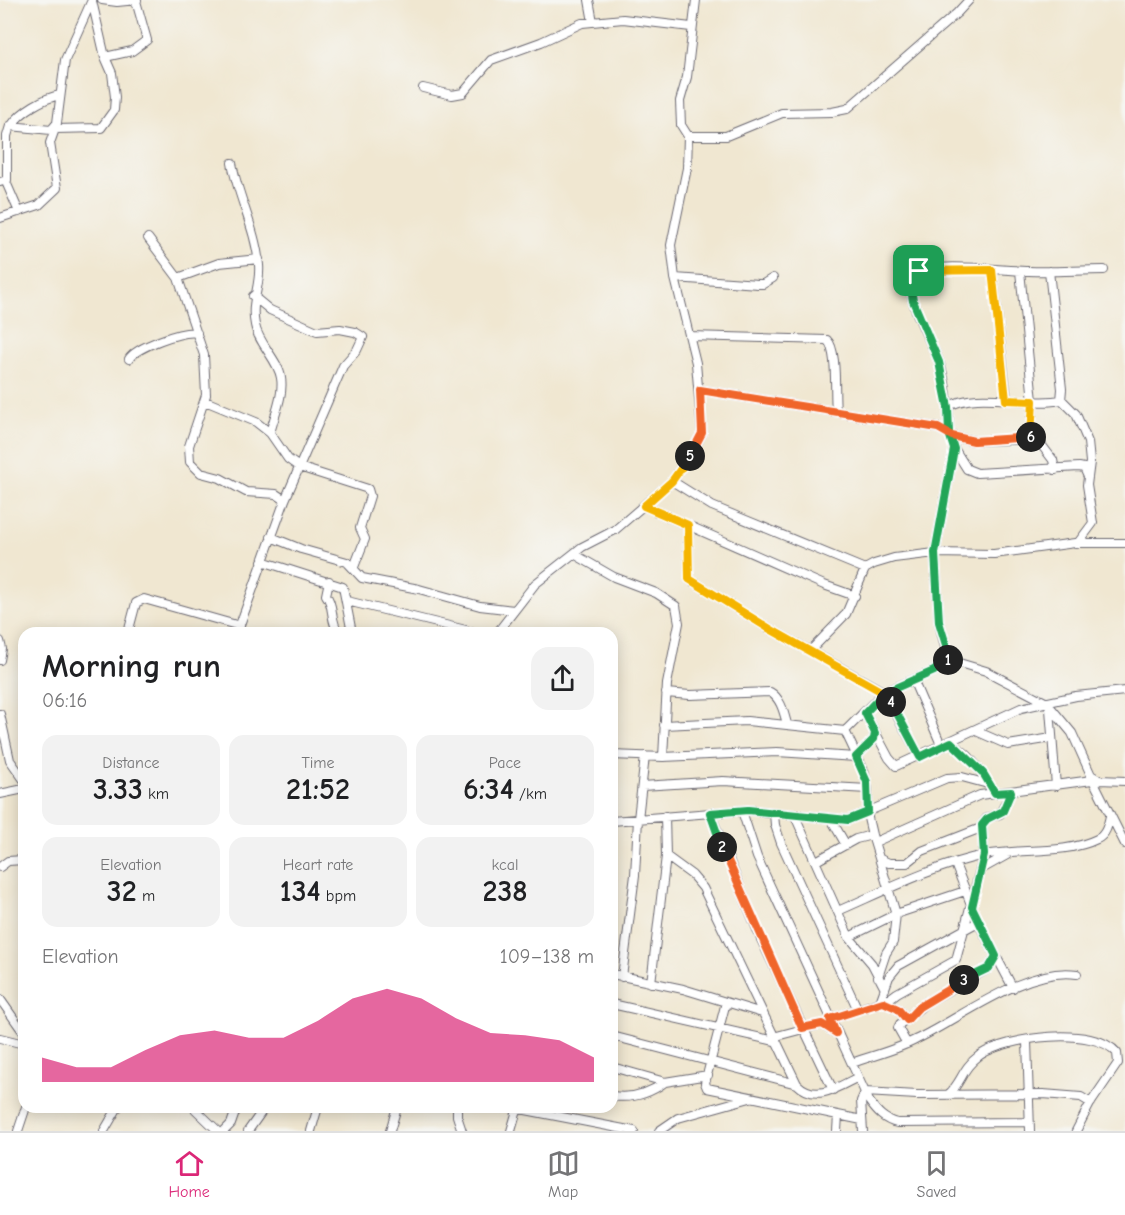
<!DOCTYPE html>
<meta charset="utf-8">
<style>
:root{--surface:#fff;--page:#f2f2f2;--text:#202124;--muted:#757577;--line:#e0e0e0;--accent:#db2777}
body{margin:0;font-family:"Comic Neue",sans-serif;background:var(--page);color:var(--text);height:100vh;display:flex;flex-direction:column;font-size:22px;white-space:nowrap}
*{box-sizing:border-box;margin:0}
p{font-size:20px;color:var(--muted)}
.icon{flex:none;width:33px;height:33px;fill:none;stroke:currentColor;stroke-width:2;stroke-linecap:round;stroke-linejoin:round}
.map{position:relative;flex:1;overflow:hidden}
.panel{position:absolute;left:18px;top:627px;width:600px;height:486px;display:flex;flex-direction:column;background:var(--surface);border-radius:18px;box-shadow:0 3px 15px #0003}
.panel>*{flex:none}
.pin{position:absolute;display:grid;place-items:center;width:51px;height:51px;color:#fff;margin:-26px;border-radius:12px;box-shadow:0 3px 9px #0006}
.km{position:absolute;width:30px;height:30px;margin:-15px;border-radius:50%;background:#222;color:#fff;font-size:16px;line-height:30px;text-align:center}
.round{display:grid;place-items:center;flex:none;width:63px;height:63px;border-radius:18px;background:var(--page)}
.summary{display:flex;align-items:center;justify-content:space-between;height:102px;padding:0 24px}
h1{font-size:33px;font-weight:700;line-height:45px}
.stats{display:grid;grid-template-columns:repeat(3,1fr);gap:9px;height:102px;padding:6px 24px}
.stats div{display:grid;align-content:center;border-radius:15px;background:var(--page);text-align:center}
.stats b{font-size:30px;font-weight:700}
.stats small{font-size:16px;font-weight:400}
.stats p{font-size:16px}
.chart{height:168px;padding:12px 24px}
.chart p{display:flex;justify-content:space-between}
.chart svg{width:100%;height:108px;margin-top:6px;fill:var(--accent);opacity:.7}
.menu{display:flex;justify-content:space-around;align-items:center;height:84px;border-top:2px solid var(--line);background:var(--surface);font-size:16px;color:var(--muted)}
.menu a{display:grid;justify-items:center;gap:3px}
.menu .current{color:var(--accent)}
.map>svg:first-child{display:block}
.lines{fill:none;stroke-linecap:round;stroke-linejoin:round}
.minor-casing{stroke:#6a6770;stroke-width:10}
.minor{stroke:#fff;stroke-width:8}
.split-1-casing{stroke:#fff;stroke-width:12}
.split-2-casing{stroke:#fff;stroke-width:12}
.split-3-casing{stroke:#fff;stroke-width:12}
.split-4-casing{stroke:#fff;stroke-width:12}
.split-5-casing{stroke:#fff;stroke-width:12}
.split-6-casing{stroke:#fff;stroke-width:12}
.split-7-casing{stroke:#fff;stroke-width:12}
.split-1{stroke:#22a559;stroke-width:8}
.split-2{stroke:#22a559;stroke-width:8}
.split-3{stroke:#f0652b;stroke-width:8}
.split-4{stroke:#22a559;stroke-width:8}
.split-5{stroke:#f5b400;stroke-width:8}
.split-6{stroke:#f0652b;stroke-width:8}
.split-7{stroke:#f5b400;stroke-width:8}
</style>
<div class="map">
<svg width="1125" height="1131" viewBox="0 0 1125 1131">
<rect width="100%" height="100%" fill="#f6f6f2"/>
<filter id="ink" filterUnits="userSpaceOnUse"><feTurbulence type="fractalNoise" baseFrequency=".0167" numOctaves="2"/><feDisplacementMap in="SourceGraphic" scale="12" xChannelSelector="R" yChannelSelector="G"/><feConvolveMatrix kernelMatrix="1 2 1 2 8 2 1 2 1" color-interpolation-filters="sRGB"/></filter>
<filter id="wash" filterUnits="userSpaceOnUse"><feTurbulence type="fractalNoise" baseFrequency=".008" numOctaves="4" result="noise"/><feDisplacementMap in="SourceGraphic" scale="24" xChannelSelector="R" yChannelSelector="G"/><feGaussianBlur stdDeviation="1.35" result="paint"/><feColorMatrix in="noise" values="0 0 0 0 0 0 0 0 0 0 0 0 0 0 0 0 0 1.4 0 .05"/><feComposite in="paint" operator="in"/></filter>
<g filter="url(#wash)">
<rect width="100%" height="100%" fill="#f0e7d1"/>
</g>
<g filter="url(#ink)">
<g class="lines">
<defs>
<path id="minor" d="M102,0l15,2 20,-2
M589,0l4,22
M105,57l27,-6 15,-11 -11,-39
M423,88l29,7 11,-2 28,-33 50,-18 41,-19 41,-4 68,8
M12,125c9,-14 32,-27 48,-30
M688,136h38l56,-23 50,-1 15,-3 110,-96 12,-13
M232,163c6,34 24,67 27,102 2,21 -9,36 -4,60 3,18 24,36 26,53 3,17 -7,39 -11,55
M0,182l7,-2v-44l3,-10 41,4 6,-7 8,-63 27,-60
M6,182l13,30
M0,218l39,-13 18,-17 -7,-45 5,-14 46,-1 13,-18 1,-13 -3,-24 -7,-16 -13,-56
M148,238l30,40 26,77 2,40 -17,51 1,16 11,11 19,5 26,14 30,2 9,6 -48,133
M992,270l15,130
M1020,271l13,130 -2,38
M178,278l41,-15 40,-4
M675,278l83,6h5l10,-6
M253,296l17,14 47,21 23,-2 15,3 8,5 -6,13 -14,16 -58,134
M690,336l137,4c11,10 7,54 9,70
M129,359c7,-12 54,-29 68,-26
M700,390l238,38 14,8 2,13 -19,104 4,69 7,29 10,11 30,9 61,32 25,30 19,42 8,5 26,1
M1061,399l15,15 12,28 2,20 -3,23 6,38 -15,20
M205,401l51,21 14,11 18,26 11,8 69,22 2,7 -10,32 5,11 -11,28
M948,407c26,-18 81,0 113,-7l1,-11 -13,-118
M949,433c0,-24 -2,-52 -11,-74 -11,-26 -29,-53 -29,-83 18,-16 94,-5 120,-5 25,1 50,-1 75,-1
M952,436l22,5 63,-2 16,21 2,10
M955,450l12,19 10,4 102,-6 5,1 4,9
M672,481l40,25 153,63
M644,506l180,79 31,11
M688,525l1,54 81,50 114,63 36,65
M271,537l30,12 46,13 15,16 57,11 61,17 34,4
M574,554l40,23 42,16 20,13 3,17 -12,61 -4,73
M262,561l81,26 9,46
M329,581l-3,14c9,11 3,25 13,38
M347,601l131,32
M128,633l8,-30 8,-4 96,27
M497,633l38,-49 47,-37 33,-17 57,-49 22,-31 8,-17 -6,-70 -21,-85 -4,-33 16,-77 1,-32 -7,-11 -1,-24 7,-24 9,-77
M0,641l2,8 -2,11
M810,651l36,-37 19,-45 9,-5 20,-6 41,-5 59,1 81,-11h50
M914,682l28,65
M666,693l24,2 80,-3c11,6 14,21 17,32
M1050,709l6,77
M865,713l24,45 7,8 125,-58 55,-12 49,-5
M0,714l10,46 14,20
M664,725l83,-4 98,10
M976,731l32,14 44,-7
M951,742c6,6 14,10 19,16 7,8 14,18 19,28
M612,755l51,2 114,-5 79,5 18,-18 1,-6
M1091,776l34,68
M642,786l81,-5 145,8
M0,794l24,-5
M742,811l15,46 112,244c8,11 15,19 28,22l132,-1
M710,813l51,126 72,151
M774,814l1,11 6,18 77,167
M795,816l54,121 23,27 13,25
M831,819l15,26
M612,821l136,-11 100,10 99,-42 15,-1 26,7
M875,842l105,-47 112,-15
M666,856l26,19 11,13 94,196c19,19 41,3 61,-7
M880,859l9,4h18l15,-12 59,-23
M816,861l40,-22 16,-4
M955,864l23,58 35,66
M0,867l8,-6 15,-1
M982,869l25,-14
M838,911c46,-20 95,-45 146,-56 34,-7 81,0 113,-16 9,-4 11,-14 13,-23
M849,937l47,-23 69,-23
M612,974l71,15 79,24
M622,977l13,-102 3,-56 7,-63
M878,977l8,-24 7,-11 3,-28 -24,-79 -4,-17v-29l-4,-18 -19,-40 39,-39 50,-21 16,-13
M651,983l15,-127 -1,-40
M0,999l24,34
M726,1002l-21,81 2,5 155,32
M880,1002h5l12,-9 59,-33 28,-105 -2,-30 5,-7 13,-4 11,-22
M885,1002l13,7 9,11
M612,1004l163,37
M830,1019l50,-17 9,-25 9,-11 80,-44
M612,1036l185,48
M773,1037l49,-13 12,8
M0,1038l24,6
M1027,1041l3,90
M907,1044l-9,-16 2,-4 27,-22 62,-34 7,-12
M852,1063c22,-8 45,-13 65,-24 44,-21 110,-73 160,-65
M612,1067l53,15 43,-7
M948,1095c15,-14 13,-26 32,-40 27,-18 114,-30 137,-2l1,10 -28,41 -14,27
M612,1096c20,3 37,-2 53,-14
M193,1107l25,24
M457,1107v9l5,15
M510,1107l124,24
M18,1131l8,-24
M104,1131l14,-24
M224,1131l7,-7 6,-17
M248,1131l17,-24
M311,1131l7,-24
M390,1131l7,-24
M511,1131l7,-24
M659,1131l19,-13 72,-20
M837,1131l1,-16
M863,1131l-2,-30 4,-9 52,3 126,-1 38,3 10,6"/>
</defs>
<use href="#minor" class="minor-casing"/>
<use href="#minor" class="minor"/>
</g>
</g>
<g class="lines" filter="url(#ink)">
<defs>
<path id="split-1" d="M919,271l-10,5 4,25 26,61 9,45 1,26 5,16 -19,104 4,69 11,36 -2,2"/>
<path id="split-2" d="M722,847l-12,-34 38,-3 100,10 20,-8 -1,-30 -11,-25 18,-18 1,-6 -10,-20 19,-20 50,-22 14,-11"/>
<path id="split-3" d="M722,847l80,181 20,-4 14,9 -6,-14 53,-17 15,7 9,11 12,-13 45,-27"/>
<path id="split-4" d="M891,702l29,55 31,-15 32,31 12,20 16,-1 -8,19 -16,8 -5,6 2,30 -12,52 24,49 -7,12 -25,12"/>
<path id="split-5" d="M690,456l-18,25 -28,25 44,19 1,54 81,50 114,64 7,9"/>
<path id="split-6" d="M690,456l12,-23 -2,-43 238,38 14,8 22,5 57,-4"/>
<path id="split-7" d="M919,271l73,-1 14,130 27,1 -2,36"/>
</defs>
<use href="#split-1" class="split-1-casing"/>
<use href="#split-2" class="split-2-casing"/>
<use href="#split-3" class="split-3-casing"/>
<use href="#split-4" class="split-4-casing"/>
<use href="#split-5" class="split-5-casing"/>
<use href="#split-6" class="split-6-casing"/>
<use href="#split-7" class="split-7-casing"/>
<use href="#split-1" class="split-1"/>
<use href="#split-2" class="split-2"/>
<use href="#split-3" class="split-3"/>
<use href="#split-4" class="split-4"/>
<use href="#split-5" class="split-5"/>
<use href="#split-6" class="split-6"/>
<use href="#split-7" class="split-7"/>
</g>
</svg>
<div class="pin" style="left:919px;top:271px;background:#1e9e55"><svg class="icon" aria-label="arrive" viewBox="0 0 24 24"><path d="M6 21V4h12l-3 4 3 4H6"/></svg></div>
<b class="km" style="left:948px;top:660px">1</b>
<b class="km" style="left:722px;top:847px">2</b>
<b class="km" style="left:964px;top:980px">3</b>
<b class="km" style="left:891px;top:702px">4</b>
<b class="km" style="left:690px;top:456px">5</b>
<b class="km" style="left:1031px;top:437px">6</b>
<section class="panel">
<div class="summary"><div><h1>Morning run</h1><p>06:16</p></div><a class="round"><svg class="icon" aria-label="share" viewBox="0 0 24 24"><path d="M12 15V3M7 8l5-5 5 5M5 13v7h14v-7"/></svg></a></div>
<div class="stats">
<div><p>Distance</p><b>3.33<small> km</small></b></div>
<div><p>Time</p><b>21:52</b></div>
<div><p>Pace</p><b>6:34<small> /km</small></b></div>
</div>
<div class="stats">
<div><p>Elevation</p><b>32<small> m</small></b></div>
<div><p>Heart rate</p><b>134<small> bpm</small></b></div>
<div><p>kcal</p><b>238</b></div>
</div>
<div class="chart"><p><span>Elevation</span>109–138 m</p>
<svg viewBox="0 0 160 44" preserveAspectRatio="none"><path d="M0 44V34L10 38L20 38L30 31L40 25L50 23L60 26L70 26L80 19L90 10L100 6L110 10L120 18L130 24L140 25L150 27L160 34V44z"/></svg>
</div>
</section>
</div>
<nav class="menu">
<a class="current"><svg class="icon" aria-label="home" viewBox="0 0 24 24"><path d="M3 11l9-7 9 7M6 9v11h12V9"/></svg>Home</a>
<a><svg class="icon" aria-label="map" viewBox="0 0 24 24"><path d="M3 6l6-2 6 2 6-2v14l-6 2-6-2-6 2zM9 4v14M15 6v14"/></svg>Map</a>
<a><svg class="icon" aria-label="saved" viewBox="0 0 24 24"><path d="M7 4h10v16l-5-4-5 4z"/></svg>Saved</a>
</nav>
